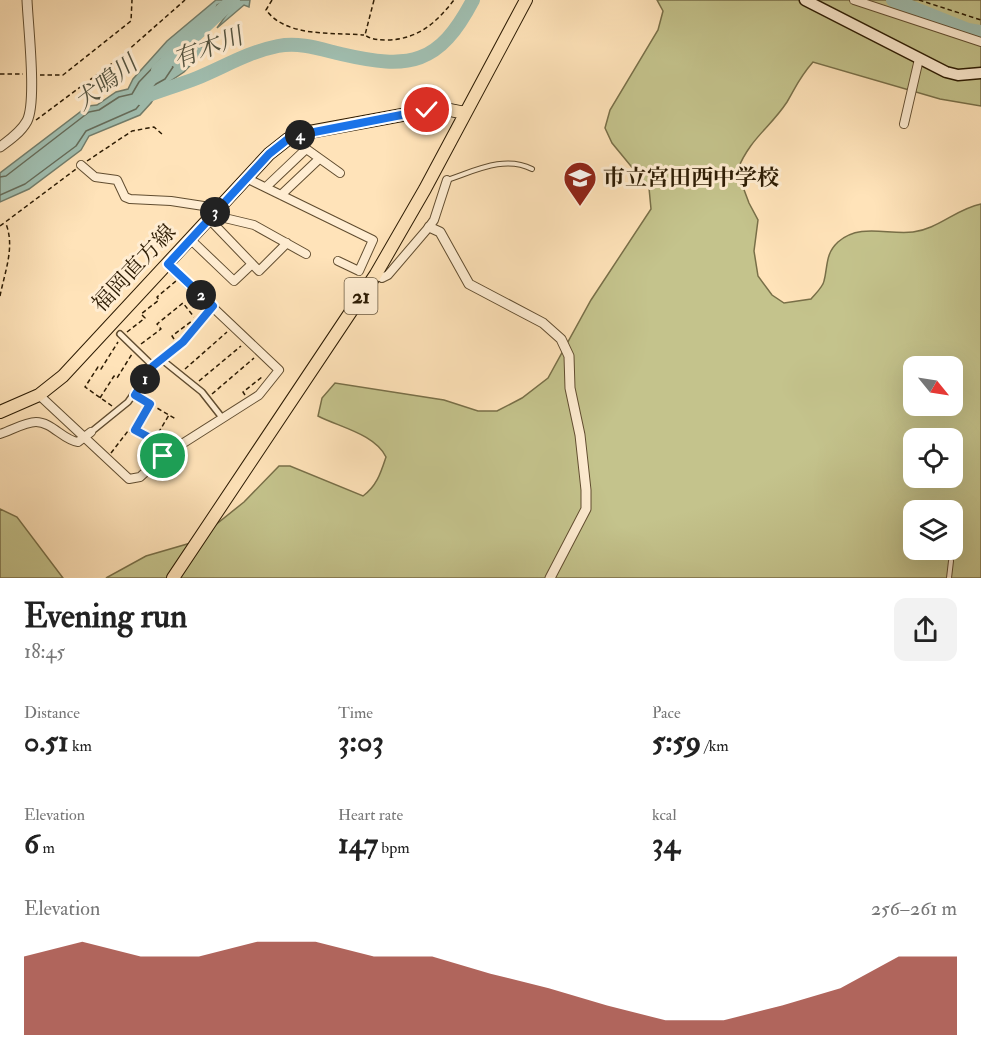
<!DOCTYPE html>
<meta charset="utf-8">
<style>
:root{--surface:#fff;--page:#f2f2f2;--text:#222;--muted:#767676;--accent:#8f2418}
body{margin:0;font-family:"IM FELL Double Pica","Noto Serif JP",serif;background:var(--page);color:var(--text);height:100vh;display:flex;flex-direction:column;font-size:22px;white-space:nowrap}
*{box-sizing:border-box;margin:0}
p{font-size:20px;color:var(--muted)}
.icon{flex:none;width:33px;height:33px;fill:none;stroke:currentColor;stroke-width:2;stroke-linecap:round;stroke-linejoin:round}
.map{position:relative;height:578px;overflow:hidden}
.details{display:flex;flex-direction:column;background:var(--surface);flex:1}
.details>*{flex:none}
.needle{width:39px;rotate:120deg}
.fabs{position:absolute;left:903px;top:356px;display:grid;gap:12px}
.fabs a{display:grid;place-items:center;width:60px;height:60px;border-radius:12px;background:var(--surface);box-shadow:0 6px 24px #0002;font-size:30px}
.pin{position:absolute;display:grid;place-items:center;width:51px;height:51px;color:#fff;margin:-26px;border:3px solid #fff;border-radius:50%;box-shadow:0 2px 6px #0007}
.km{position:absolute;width:30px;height:30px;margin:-15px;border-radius:50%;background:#222;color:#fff;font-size:16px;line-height:30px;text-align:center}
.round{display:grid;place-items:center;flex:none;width:63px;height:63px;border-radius:12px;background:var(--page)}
.summary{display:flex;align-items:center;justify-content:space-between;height:102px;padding:0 24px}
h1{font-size:33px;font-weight:700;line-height:45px}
.stats{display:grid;grid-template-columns:repeat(3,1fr);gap:9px;height:102px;padding:6px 24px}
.stats div{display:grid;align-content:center}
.stats b{font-size:30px;font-weight:700}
.stats small{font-size:16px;font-weight:400}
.stats p{font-size:16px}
.chart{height:168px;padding:12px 24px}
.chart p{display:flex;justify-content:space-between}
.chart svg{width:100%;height:108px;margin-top:6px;fill:var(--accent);opacity:.7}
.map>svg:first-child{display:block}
.green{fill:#c4c38c;stroke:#786f48;stroke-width:1.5;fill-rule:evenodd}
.water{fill:#a0beb0;stroke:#727d6b;stroke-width:1.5}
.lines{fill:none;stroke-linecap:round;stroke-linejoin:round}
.shore{stroke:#666c5a;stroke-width:1.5}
.river{stroke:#a0beb0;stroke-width:14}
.service-casing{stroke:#614d30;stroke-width:6}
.pedestrian-casing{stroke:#614d30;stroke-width:8}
.minor-casing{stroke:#614d30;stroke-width:10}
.tertiary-casing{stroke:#614d30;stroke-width:11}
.secondary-casing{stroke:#2c1b03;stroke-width:13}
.primary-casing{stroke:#2c1b03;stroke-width:14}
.path{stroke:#2c1b03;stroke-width:1.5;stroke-dasharray:4.5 3;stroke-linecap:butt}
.service{stroke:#ffedd2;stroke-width:4}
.pedestrian{stroke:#ffedd2;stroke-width:5}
.minor{stroke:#ffedd2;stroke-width:8}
.tertiary{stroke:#ffedd2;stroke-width:9}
.secondary{stroke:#ffedd2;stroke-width:10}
.primary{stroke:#ffe3b9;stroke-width:12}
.route-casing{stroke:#fff;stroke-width:12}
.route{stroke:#1a73e8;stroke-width:8}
.labels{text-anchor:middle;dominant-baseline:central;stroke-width:6;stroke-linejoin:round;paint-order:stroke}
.shield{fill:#ffedd2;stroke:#6b5a41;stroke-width:1.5}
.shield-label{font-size:21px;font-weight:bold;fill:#2c1b03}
.poi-label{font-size:22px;font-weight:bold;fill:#2c1b03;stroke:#ffedd2;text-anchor:start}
.street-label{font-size:22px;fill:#2c1b03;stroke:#ffedd2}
.water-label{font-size:24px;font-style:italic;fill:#555440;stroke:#ffedd2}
</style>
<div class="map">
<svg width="981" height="578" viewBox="0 0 981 578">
<rect width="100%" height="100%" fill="#ffe3b9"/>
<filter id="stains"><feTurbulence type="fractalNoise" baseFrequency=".00333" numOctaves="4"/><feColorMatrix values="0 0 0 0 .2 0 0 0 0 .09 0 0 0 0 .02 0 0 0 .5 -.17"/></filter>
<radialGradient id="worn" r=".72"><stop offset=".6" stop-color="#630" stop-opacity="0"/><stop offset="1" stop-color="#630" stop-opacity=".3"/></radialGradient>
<path class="green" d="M657,0h324v106l-41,-7 -127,-37c-14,16 -16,23 -26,40 -17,26 -37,36 -50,69l12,32 9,17 -4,31 4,25 14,19 12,8 27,-4c4,-5 12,-12 13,-18 4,-15 1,-27 14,-39 22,-19 49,-7 75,-10 25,-3 43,-23 68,-28v374h-875l40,-22 48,-14 50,-40 35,-36h11l73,30c14,-10 18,-24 23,-39 -11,-23 -47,-30 -68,-41l4,-18 13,-15 109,17 34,11h19l25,-13 26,-20 43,-78 60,-91 -2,-21 -37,-45 -7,-15 5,-18 48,-80 5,-19zM914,366h38v39h-38zM914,438h38v39h-38zM914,510h38v39h-38z
M0,509l17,8 46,61h-63z"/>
<path class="water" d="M216,0h34l-1,7 -5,-2 -27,23 17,-24 -9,-3 -8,4c-3,15 -35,43 -47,53l6,4 18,-16 14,1 -24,25 -24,16 -9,15 -11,12 -51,21 -8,14 -52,39 -29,13v-29l88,-67 9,-1 19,-13 12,-3 5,-10 34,-38z"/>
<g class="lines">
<path class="shore" d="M0,177l6,-1 83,-64 10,-2 20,-13 13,-3 7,-12 22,-23 12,8 -8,12 -9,5 -20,25 -50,22 -10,15 -51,38 -25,11"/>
<path class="river" d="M893,0l75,30 13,2
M158,70l75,-70
M141,98c18,-7 38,-13 56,-20 27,-11 51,-26 81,-32 22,-4 42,3 63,8 69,16 98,11 132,-54"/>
<defs>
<path id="service" d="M447,180c28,-9 57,-25 85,-11
M949,578l2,-17"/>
<path id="pedestrian" d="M120,334l33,32
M161,359l41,33 18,23
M91,432l37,-30 25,-36 30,-24 30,-36"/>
<path id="minor" d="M854,0l127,42
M904,124l15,-65
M291,138l49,35
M81,165l14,12 22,3 8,17 5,2 41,2 39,6 4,6
M246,178l127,62 -14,31 -21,-10
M266,187l40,-38
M281,195l38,-36
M212,215l42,10 52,29
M209,219l50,52 28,-28
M190,239l44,42 18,-17
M376,274l6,4 6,-3 41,-48 5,-7 13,-40
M39,395l90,84 11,-2 23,-21 96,-61 20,-25 -112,-106
M0,434c10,-3 25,-12 36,-12 16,0 27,18 42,20l13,-10"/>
<path id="tertiary" d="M0,147c10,-7 21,-15 27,-26 10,-19 1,-96 0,-121
M429,227l11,5 29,52 74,39 18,16 8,17 1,32 10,47 6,55v19l-36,69"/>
<path id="secondary" d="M805,0l141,72 12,3 23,-2"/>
<path id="primary" d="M0,412l39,-17 24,-19 206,-222 19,-15 16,-6 136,-25 25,5
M173,578l203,-304 49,-85 101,-189"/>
</defs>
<use href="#service" class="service-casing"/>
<use href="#pedestrian" class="pedestrian-casing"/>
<use href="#minor" class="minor-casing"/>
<use href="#tertiary" class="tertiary-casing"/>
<use href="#secondary" class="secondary-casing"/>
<use href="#primary" class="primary-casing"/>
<path class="path" d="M272,0l-6,10c21,28 67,22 98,25
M374,0l-9,35c7,5 14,5 23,5 30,-1 48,-17 66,-40
M919,0l62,20
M0,74h23
M40,75h23l68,-54 1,-21
M36,120l82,-61 67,-59
M87,161l45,-30 22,-4 9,8
M0,226l76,-57
M0,296c5,-25 15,-49 6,-72
M127,332l18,-14 -4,-4 18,-14 -2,-3 19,-16
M174,339l-2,-3 20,-15
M141,344l20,-15 -4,-5 26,-21 11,14
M185,369l42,-37
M199,381l42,-35
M212,394l42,-36
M245,395l-2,-3 19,-15
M138,397l38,22
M100,398l14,-22 3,2 15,-24
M150,404l-15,26 19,10 15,-25
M112,406l-27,-19 13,-20 3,2 17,-27
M152,439l-3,5 9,5
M111,453l17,-22 17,10 2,-4"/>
<use href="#service" class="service"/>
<use href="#pedestrian" class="pedestrian"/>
<use href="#minor" class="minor"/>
<use href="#tertiary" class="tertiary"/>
<use href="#secondary" class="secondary"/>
<use href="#primary" class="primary"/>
</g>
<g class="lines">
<defs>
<path id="route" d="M163,456l4,-2 -18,-10 3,-5 -17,-9 15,-26 -15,-9 18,-29 30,-24 30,-36 -45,-42 101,-110 19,-15 16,-5 123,-24"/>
</defs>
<use href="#route" class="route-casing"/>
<use href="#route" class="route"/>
</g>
<defs>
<symbol id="school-pin" viewBox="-11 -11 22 30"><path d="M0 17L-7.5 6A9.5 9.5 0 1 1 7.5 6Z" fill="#8f2418" stroke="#ffedd2"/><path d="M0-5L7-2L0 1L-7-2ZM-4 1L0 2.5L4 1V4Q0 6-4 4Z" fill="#fff"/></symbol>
</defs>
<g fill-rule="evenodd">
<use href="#school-pin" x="561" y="159" width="38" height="52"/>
</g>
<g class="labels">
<rect class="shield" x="344.5" y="278" width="33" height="36" rx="4.5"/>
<g class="shield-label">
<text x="361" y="296">21</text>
</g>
<g class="poi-label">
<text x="603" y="178">市立宮田西中学校</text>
</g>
<g class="street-label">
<text transform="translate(134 268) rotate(-47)">福岡直方線</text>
</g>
<g class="water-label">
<text transform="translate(208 48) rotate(-21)">有木川</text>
<text transform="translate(106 83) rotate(-38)">犬鳴川</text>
</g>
</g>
<rect width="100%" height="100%" filter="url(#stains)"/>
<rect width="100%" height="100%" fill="url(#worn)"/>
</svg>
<div class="fabs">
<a><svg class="needle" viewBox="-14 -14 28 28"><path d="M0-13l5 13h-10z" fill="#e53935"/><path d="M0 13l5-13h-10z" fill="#767676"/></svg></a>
<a><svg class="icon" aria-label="locate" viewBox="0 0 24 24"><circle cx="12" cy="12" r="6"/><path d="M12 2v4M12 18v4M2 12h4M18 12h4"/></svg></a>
<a><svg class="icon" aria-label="layers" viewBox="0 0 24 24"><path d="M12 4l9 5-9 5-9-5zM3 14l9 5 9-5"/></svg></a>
</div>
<div class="pin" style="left:163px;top:456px;background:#1e9e55"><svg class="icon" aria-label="arrive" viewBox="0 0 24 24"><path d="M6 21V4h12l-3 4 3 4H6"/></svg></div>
<div class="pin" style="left:427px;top:110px;background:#d93025"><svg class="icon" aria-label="check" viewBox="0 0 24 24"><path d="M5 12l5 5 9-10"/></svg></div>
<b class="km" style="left:145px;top:379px">1</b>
<b class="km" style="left:201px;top:295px">2</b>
<b class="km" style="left:215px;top:212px">3</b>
<b class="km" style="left:300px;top:135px">4</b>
</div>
<section class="details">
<div class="summary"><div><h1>Evening run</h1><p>18:45</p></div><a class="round"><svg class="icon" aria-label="share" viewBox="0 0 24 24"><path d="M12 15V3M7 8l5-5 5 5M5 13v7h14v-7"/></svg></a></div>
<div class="stats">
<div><p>Distance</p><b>0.51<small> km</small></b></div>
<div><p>Time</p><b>3:03</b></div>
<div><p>Pace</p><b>5:59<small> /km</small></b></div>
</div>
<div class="stats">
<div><p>Elevation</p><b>6<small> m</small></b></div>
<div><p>Heart rate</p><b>147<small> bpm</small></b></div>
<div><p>kcal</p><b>34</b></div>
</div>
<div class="chart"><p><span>Elevation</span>256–261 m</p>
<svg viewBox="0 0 160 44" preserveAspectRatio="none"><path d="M0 44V12L10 6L20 12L30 12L40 6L50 6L60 12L70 12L80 19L90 25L100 32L110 38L120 38L130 32L140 25L150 12L160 12V44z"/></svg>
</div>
</section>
